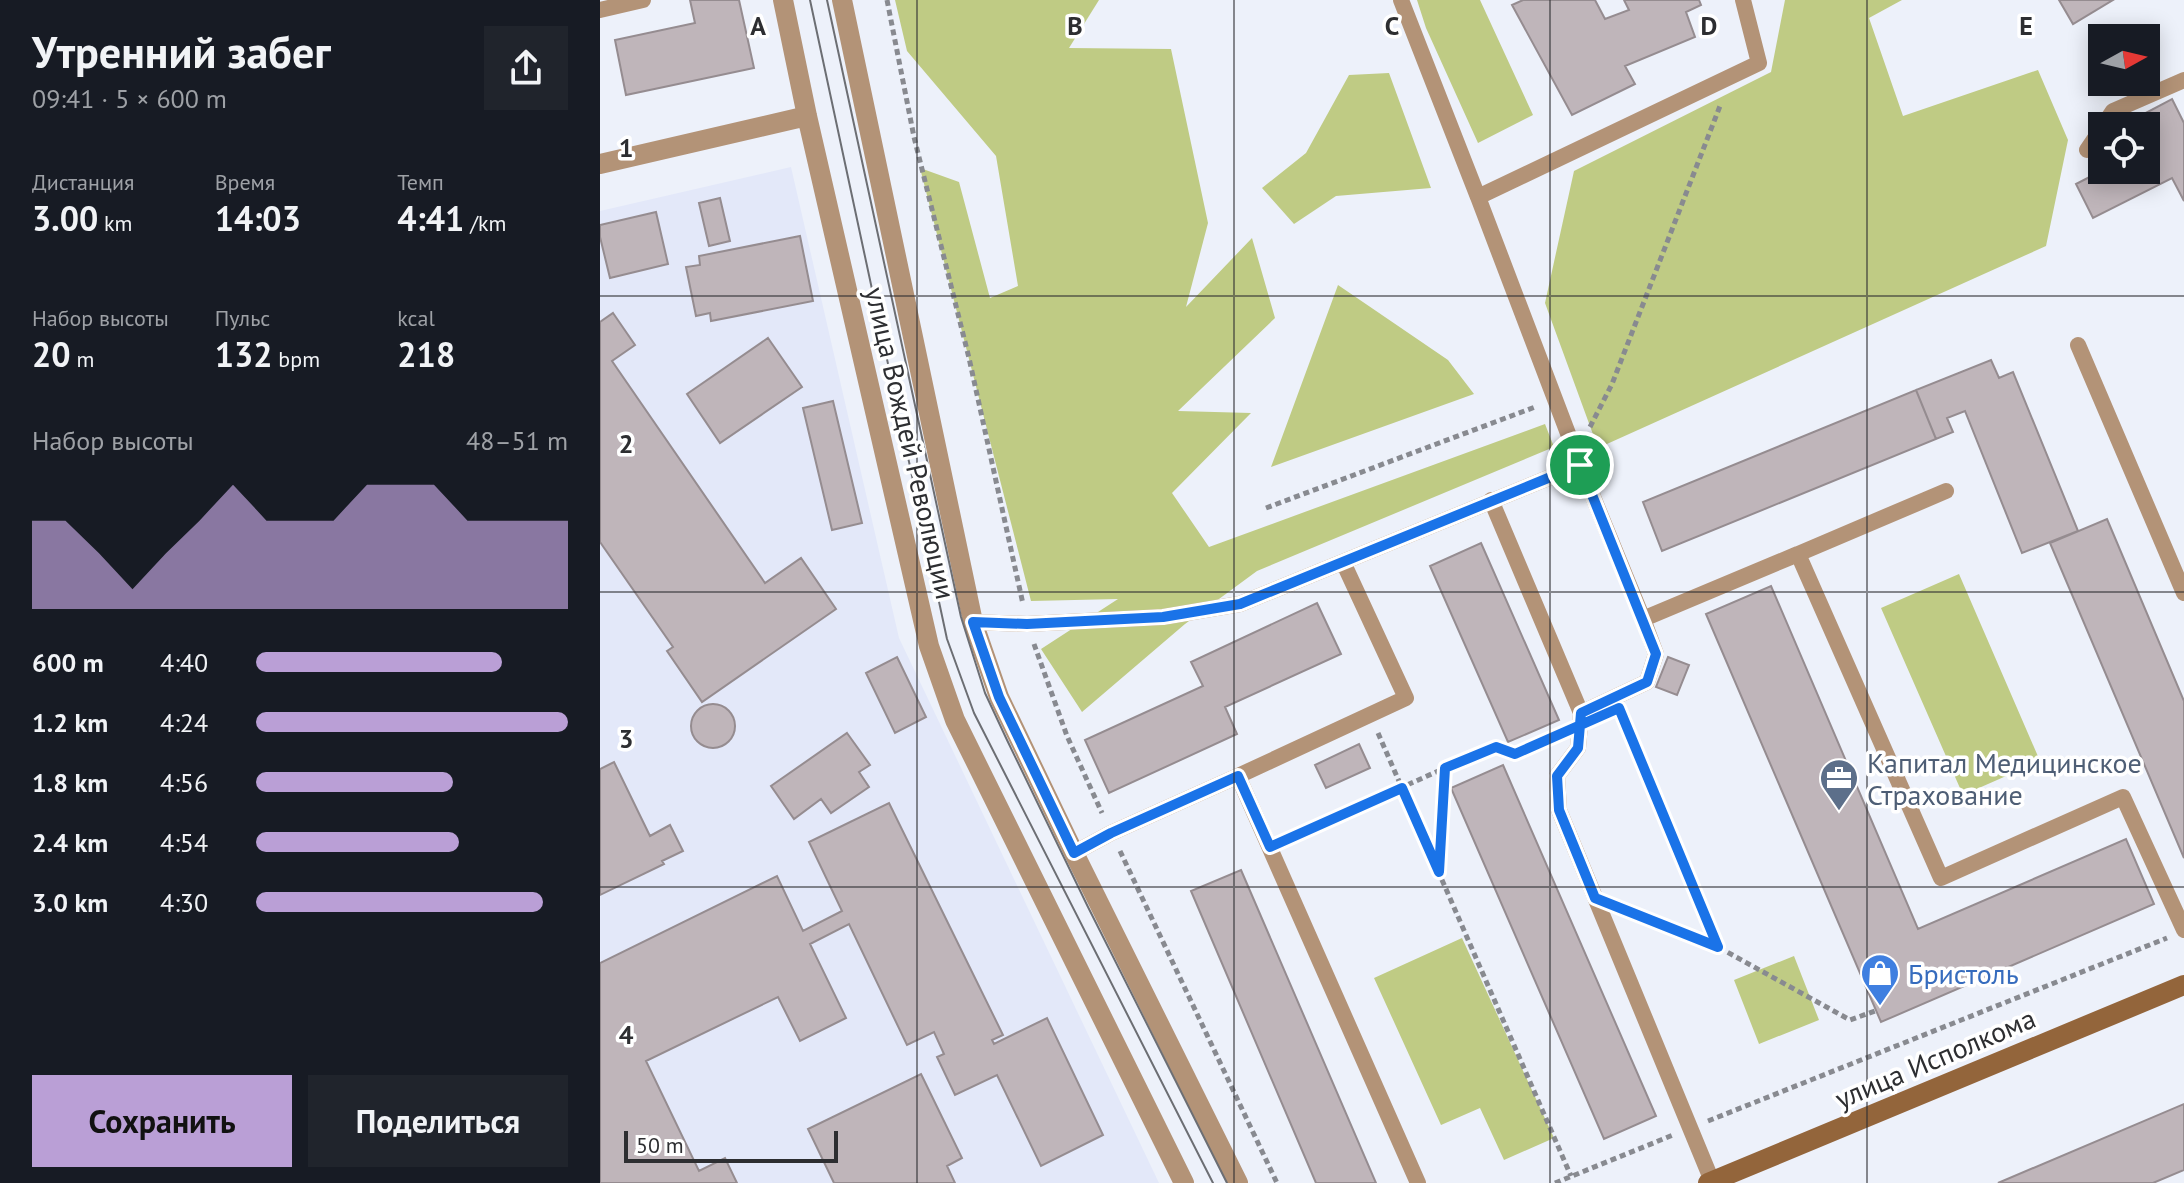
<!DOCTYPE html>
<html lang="ru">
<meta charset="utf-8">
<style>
:root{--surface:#171b24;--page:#20242c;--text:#f1f3f6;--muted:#9ea1a6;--accent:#ba9fd6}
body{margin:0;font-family:"PT Sans",sans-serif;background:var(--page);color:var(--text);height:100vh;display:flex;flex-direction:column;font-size:30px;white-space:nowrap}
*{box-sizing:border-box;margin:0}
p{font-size:26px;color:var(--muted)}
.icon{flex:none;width:44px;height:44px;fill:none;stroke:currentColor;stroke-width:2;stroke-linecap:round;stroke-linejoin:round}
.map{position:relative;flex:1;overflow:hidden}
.panel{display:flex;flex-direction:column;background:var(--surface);width:600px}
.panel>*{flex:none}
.needle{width:52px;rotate:82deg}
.controls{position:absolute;left:1488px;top:24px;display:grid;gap:16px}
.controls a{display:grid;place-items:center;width:72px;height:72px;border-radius:0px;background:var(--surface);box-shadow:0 4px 20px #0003;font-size:40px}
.scale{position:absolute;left:24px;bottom:20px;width:214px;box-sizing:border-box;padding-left:8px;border:4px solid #2d2e31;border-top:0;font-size:22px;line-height:28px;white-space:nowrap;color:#2d2e31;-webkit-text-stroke:6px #fff;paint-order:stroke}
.pin{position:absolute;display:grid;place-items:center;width:68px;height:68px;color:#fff;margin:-34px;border:4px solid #fff;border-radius:50%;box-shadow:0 2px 8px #0007}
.round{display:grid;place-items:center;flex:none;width:84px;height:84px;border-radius:0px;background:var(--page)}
.summary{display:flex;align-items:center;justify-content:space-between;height:136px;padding:0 32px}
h1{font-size:44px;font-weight:700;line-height:60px}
.stats{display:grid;grid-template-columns:repeat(3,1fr);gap:12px;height:136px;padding:8px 32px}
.stats div{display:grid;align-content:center}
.stats b{font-size:34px;font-weight:700}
.stats small{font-size:22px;font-weight:400}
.stats p{font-size:22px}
.chart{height:224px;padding:16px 32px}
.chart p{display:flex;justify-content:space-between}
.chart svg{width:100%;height:144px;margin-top:8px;fill:var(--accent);opacity:.7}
.cta{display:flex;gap:16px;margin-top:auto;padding:16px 32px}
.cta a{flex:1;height:92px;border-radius:0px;background:var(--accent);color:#111;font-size:32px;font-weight:700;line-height:92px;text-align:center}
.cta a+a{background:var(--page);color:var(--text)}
ul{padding:0 32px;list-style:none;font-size:26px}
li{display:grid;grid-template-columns:128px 96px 1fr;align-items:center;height:60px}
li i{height:20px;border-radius:10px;background:var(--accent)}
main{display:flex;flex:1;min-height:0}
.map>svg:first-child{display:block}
.built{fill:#e3e8f9}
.green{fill:#bfcb84}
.building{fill:#bfb5ba;stroke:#958c90;stroke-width:2}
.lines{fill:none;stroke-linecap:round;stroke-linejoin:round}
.path{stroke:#888a90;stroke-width:5;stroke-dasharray:6 4;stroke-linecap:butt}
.lane{stroke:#b39377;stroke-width:16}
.street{stroke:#b39377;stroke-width:20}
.secondary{stroke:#93653b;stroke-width:20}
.tram{stroke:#6c6e73;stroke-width:2}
.route-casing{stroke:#fff;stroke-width:16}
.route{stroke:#1a73e8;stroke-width:10}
.grid{fill:none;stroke:#2d2e31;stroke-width:2;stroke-opacity:0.55}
.labels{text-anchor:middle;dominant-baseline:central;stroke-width:7;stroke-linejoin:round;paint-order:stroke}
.street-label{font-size:28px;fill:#2d2e31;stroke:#fff}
.service-label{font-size:28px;fill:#4e5e75;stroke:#fff;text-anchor:start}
.shop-label{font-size:28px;fill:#366cbe;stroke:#fff;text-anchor:start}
.grid-label{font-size:26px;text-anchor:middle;font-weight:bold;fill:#2d2e31;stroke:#fff;stroke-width:7;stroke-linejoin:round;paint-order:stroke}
</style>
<main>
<section class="panel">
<div class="summary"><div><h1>Утренний забег</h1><p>09:41 · 5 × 600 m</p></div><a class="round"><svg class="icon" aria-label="share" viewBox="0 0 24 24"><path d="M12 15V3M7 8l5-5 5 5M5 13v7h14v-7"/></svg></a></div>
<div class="stats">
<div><p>Дистанция</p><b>3.00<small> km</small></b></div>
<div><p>Время</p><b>14:03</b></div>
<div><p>Темп</p><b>4:41<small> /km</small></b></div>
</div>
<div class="stats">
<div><p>Набор высоты</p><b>20<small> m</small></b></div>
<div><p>Пульс</p><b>132<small> bpm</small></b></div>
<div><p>kcal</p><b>218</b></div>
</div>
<div class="chart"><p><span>Набор высоты</span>48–51 m</p>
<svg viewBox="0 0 160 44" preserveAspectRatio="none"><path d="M0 44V17L10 17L20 27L30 38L40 27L50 17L60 6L70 17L80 17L90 17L100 6L110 6L120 6L130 17L140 17L150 17L160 17V44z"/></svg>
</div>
<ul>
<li><b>600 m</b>4:40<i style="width:79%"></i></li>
<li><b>1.2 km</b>4:24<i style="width:100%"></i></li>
<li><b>1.8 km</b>4:56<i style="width:63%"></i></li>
<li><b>2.4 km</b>4:54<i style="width:65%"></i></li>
<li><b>3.0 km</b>4:30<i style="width:92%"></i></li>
</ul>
<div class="cta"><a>Сохранить</a><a>Поделиться</a></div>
</section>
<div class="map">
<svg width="1584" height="1183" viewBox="0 0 1584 1183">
<rect width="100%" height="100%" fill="#edf1fa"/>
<path class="built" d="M191,167l108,471 260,545h-559v-972z"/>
<path class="green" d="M295,0h204l-30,48 102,1 37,174 -22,84 66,-69 23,80 -97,93 73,2 -79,80 37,54 336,-123 9,23 -297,124 -72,53 -103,88 -41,-63 77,-50 -87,2 -111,-433 39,14 31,116 28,-12 -22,-130 -89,-105z
M817,0h63l53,115 -55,28 -52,-115z
M1185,0h117l-33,18 34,98 135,-46 30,70 -22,106 -448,202 -53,-145 29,-132 197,-99z
M789,73l42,115 -95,8 -42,28 -32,-36 44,-35 43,-78z
M738,285l110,75 26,34 -203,73z
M1359,574l81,187 -77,34 -82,-187z
M862,938l92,200 -50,22 -24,-52 -39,17 -67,-147z
M1194,956l25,64 -60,24 -25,-64z"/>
<path class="building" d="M90,0h49l15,68 -128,27 -11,-55 80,-17z
M923,0h72l10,19 24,-9 -5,-10h75l2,5 -15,7 9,25 -70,29 10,18 -63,31 -60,-110z
M1459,0h54l-40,24z
M1572,99l12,24v78l-12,-23 -79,40 -17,-34 27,-14h43v-22l8,-4 -14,-28z
M120,198l10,43 -21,5 -10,-43z
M56,212l12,52 -58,14 -10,-41v-12z
M200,236l13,65 -102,20 -1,-8 -14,3 -10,-49 14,-2 -1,-9z
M13,313l22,32 -23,16 153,222 36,-25 35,51 -134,93 -35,-51 6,-4 -73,-105v-220z
M168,338l34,49 -82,56 -33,-49z
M1391,360l8,18 14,-6 65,159 -56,22 -57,-142 -18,7 6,14 -17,7 -20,-49z
M1316,390l20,49 -274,112 -19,-49z
M233,401l29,122 -30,7 -29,-122z
M1507,519l77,182v157l-134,-315z
M881,543l78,177 -51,22 -78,-176z
M1171,586l147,343 208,-90 28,65 -273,118 -175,-408z
M717,603l24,51 -116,53 12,27 -128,59 -24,-53 118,-54 -12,-24z
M297,657l29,60 -31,16 -29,-60z
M1068,657l21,8 -12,30 -21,-8z
M91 726a22 22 0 1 1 44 0a22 22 0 1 1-44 0Z
M247,733l23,32 -11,7 10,15 -38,26 -10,-14 -27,20 -23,-33z
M759,744l11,24 -44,20 -11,-23z
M14,762l36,74 20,-11 13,26 -21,10 2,3 -64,31v-126z
M903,765l153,351 -52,23 -153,-351z
M289,803l114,232 -11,5 2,4 53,-26 56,117 -62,31 -44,-91 -42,20 -18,-38 7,-3 -10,-22 -27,13 -58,-121 -39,20 36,74 -46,23 -22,-44 -132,64 53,110 26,-13 12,25h-137v-220l177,-87 26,55 39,-20 -33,-69z
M641,870l135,313h-60l-125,-292z
M321,1074l41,84 -15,8 8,17h-121l-26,-54z
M1584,1104v66l-31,13h-155z
M1584,1104v66l-31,13h-155z"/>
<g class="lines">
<path class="path" d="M287,0l27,137 55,221 54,246
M990,427l22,-43 108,-278
M666,508l269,-101
M434,644l33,92 35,77
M1023,717l95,230 132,73 25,-9
M778,733l193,443
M689,838l156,-70
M520,851l157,332
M839,872l6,-104 51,-21 19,7 45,-19
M1022,909l95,38
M1108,1121l459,-183
M955,1183l118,-48"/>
<path class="lane" d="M801,0l77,197
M1143,0l16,63 -281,134 102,268 63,154 155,-65
M0,10l43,-10
M1503,126l10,-15 71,-31
M1487,150l15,-22
M1478,345l106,248
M1346,491l-148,63 143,324 182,-81 61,133
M891,500l90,213 -3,35 -21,28 2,34 153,371
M373,622l54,2 136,-7 77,-13 340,-139
M981,713l66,-31 9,-28 -13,-35
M638,776l168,-78 -63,-136
M474,853l37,-20 127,-57 180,407"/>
<path class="street" d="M183,0l24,116 122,530 26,74 229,463
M242,0l131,622 26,75 75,156 164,330
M0,164l207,-48"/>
<path class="secondary" d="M1108,1183l476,-198"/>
<path class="tram" d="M210,0l137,639 27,74 239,470
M227,0l134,617 24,76 22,47 81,167 139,276"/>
</g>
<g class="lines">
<defs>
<path id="route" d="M980,465l-340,139 -77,13 -136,7 -54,-2 26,75 75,156 37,-20 127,-57 32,71 132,-59 37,84 6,-104 51,-21 19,7 104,-46 99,239 -123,-49 -36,-88 -2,-34 21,-28 3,-35 66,-31 9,-28 -76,-189"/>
</defs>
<use href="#route" class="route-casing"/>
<use href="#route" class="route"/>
</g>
<path class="grid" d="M317,0v1183M634,0v1183M950,0v1183M1267,0v1183M0,296h1584M0,592h1584M0,887h1584"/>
<defs>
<symbol id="office-pin" viewBox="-11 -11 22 30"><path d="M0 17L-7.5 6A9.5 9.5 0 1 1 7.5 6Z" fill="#5c6f8a" stroke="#fff"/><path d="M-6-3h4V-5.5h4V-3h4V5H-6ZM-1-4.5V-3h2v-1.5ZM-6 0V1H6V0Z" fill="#fff"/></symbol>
<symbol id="shop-pin" viewBox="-11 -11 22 30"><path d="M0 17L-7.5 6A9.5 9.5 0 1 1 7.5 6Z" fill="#3f7fe0" stroke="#fff"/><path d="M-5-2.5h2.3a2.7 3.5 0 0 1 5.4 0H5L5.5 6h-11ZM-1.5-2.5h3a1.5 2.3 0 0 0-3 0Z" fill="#fff"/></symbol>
</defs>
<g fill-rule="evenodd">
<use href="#office-pin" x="1217" y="756" width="44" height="60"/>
<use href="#shop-pin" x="1258" y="951" width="44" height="60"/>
</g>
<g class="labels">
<g class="street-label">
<text transform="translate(311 443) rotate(77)">улица Вождей Революции</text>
<text transform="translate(1335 1058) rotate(-23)">улица Исполкома</text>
</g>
<g class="service-label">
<text x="1267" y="762">Капитал Медицинское<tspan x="1267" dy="32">Страхование</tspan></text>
</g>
<g class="shop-label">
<text x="1308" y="973">Бристоль</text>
</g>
</g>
<g class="grid-label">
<text x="158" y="35">A</text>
<text x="475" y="35">B</text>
<text x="792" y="35">C</text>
<text x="1109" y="35">D</text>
<text x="1426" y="35">E</text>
<text x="26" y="157">1</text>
<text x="26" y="453">2</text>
<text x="26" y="748">3</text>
<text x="26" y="1044">4</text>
</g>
</svg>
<div class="controls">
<a><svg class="needle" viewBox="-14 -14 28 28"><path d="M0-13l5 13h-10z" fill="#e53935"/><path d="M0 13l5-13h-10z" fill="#9ea1a6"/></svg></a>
<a><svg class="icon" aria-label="locate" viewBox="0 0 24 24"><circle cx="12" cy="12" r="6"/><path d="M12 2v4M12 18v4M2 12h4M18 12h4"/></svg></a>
</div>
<div class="scale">50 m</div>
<div class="pin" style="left:980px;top:465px;background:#1e9e55"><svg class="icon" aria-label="arrive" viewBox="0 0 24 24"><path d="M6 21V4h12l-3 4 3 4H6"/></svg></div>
</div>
</main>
